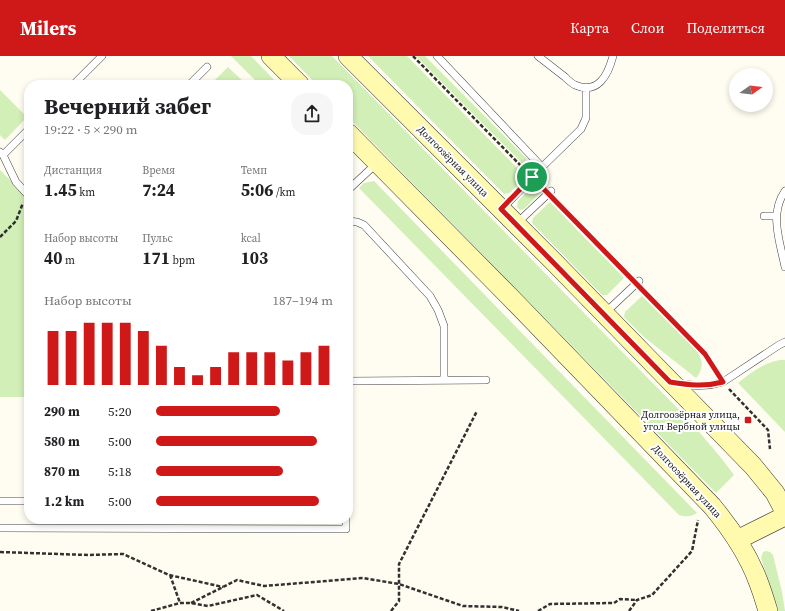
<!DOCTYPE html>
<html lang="ru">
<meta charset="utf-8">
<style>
:root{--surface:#fff;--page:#f6f6f6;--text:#202124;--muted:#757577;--accent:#cf1818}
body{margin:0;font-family:"Source Serif 4",serif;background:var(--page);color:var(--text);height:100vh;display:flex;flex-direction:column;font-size:15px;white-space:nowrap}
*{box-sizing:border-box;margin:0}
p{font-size:13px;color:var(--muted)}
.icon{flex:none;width:22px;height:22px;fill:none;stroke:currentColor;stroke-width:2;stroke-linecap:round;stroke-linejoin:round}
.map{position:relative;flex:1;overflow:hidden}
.details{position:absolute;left:24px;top:24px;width:329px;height:444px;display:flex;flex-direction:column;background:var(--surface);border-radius:16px;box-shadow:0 2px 6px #0003}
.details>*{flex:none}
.needle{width:26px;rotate:76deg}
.tools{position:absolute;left:729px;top:12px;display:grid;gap:8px}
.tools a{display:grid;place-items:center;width:44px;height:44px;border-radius:50%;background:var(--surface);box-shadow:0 2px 6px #0003;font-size:20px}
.pin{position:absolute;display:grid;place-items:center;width:34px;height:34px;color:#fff;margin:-17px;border:2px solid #fff;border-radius:50%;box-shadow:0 1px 4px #0007}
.round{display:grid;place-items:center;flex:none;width:42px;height:42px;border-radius:16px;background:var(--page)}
.head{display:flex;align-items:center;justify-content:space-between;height:68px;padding:0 20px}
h1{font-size:22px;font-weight:700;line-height:30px}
.figures{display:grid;grid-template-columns:repeat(3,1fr);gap:6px;height:68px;padding:4px 20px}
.figures div{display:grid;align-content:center}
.figures b{font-size:17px;font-weight:700}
.figures small{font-size:11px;font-weight:400}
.figures p{font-size:11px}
.chart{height:112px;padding:8px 20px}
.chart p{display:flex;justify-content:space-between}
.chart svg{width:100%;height:72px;margin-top:4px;stroke:var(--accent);stroke-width:6}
ul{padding:0 20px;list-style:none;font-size:13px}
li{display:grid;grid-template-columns:64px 48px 1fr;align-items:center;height:30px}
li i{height:10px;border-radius:5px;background:var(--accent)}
header{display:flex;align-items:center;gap:24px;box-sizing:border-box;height:56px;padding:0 20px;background:var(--accent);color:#fff}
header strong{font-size:19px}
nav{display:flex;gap:22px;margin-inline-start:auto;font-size:14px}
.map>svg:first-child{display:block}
.green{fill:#d1efb6}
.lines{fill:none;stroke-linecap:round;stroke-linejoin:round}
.lane-casing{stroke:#424242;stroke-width:8}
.secondary-casing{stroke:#313131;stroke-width:20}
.path{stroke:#313131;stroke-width:2.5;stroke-dasharray:4 2;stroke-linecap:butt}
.lane{stroke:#fff;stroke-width:7}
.secondary{stroke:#fffaad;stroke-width:19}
.route-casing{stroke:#fff;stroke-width:8}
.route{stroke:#cf1818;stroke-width:5}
.poi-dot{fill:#cf1818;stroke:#fff;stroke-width:1.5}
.labels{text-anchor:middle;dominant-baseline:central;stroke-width:4;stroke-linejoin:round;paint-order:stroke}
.street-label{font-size:10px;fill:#0f0f0f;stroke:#fff}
.poi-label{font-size:10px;fill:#0f0f0f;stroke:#fff;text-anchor:end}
</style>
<header>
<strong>Milers</strong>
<nav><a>Карта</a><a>Слои</a><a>Поделиться</a></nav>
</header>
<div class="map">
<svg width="785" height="555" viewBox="0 0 785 555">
<rect width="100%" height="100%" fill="#fffdf2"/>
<path class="green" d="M231,0h20l28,29h-19z
M289,0h43l357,364 33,39 12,16 -18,18 -368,-376v-32h-31z
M368,0h39l118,120 -15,17 -6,1z
M416,0h9l102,103 -5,4z
M228,11l19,18h-37z
M0,34l27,27 -22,23 -5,-5z
M0,114l29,29v198h-29z
M374,125l323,332c-6,4 -11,4 -18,2l-320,-327 5,-5z
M534,129l7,7 -17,17 -4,1 -3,-3 1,-6z
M550,146l74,76 -17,17h-5l-70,-72 1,-5z
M642,240l55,55c6,10 7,17 -1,27l-52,-41 -20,-20 1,-5z
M780,304h5v72l-47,-49c13,-10 25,-20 42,-23z
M766,495l4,1 3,3 9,37 3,19h-7l-17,-53 2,-6z"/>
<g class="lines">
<defs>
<path id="lane" d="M437,0l105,111
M538,0c9,7 18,14 27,21 3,3 6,6 10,8 23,10 33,-10 38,-29
M73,29l29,-29
M189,29l18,-18
M0,96l3,3 13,27 13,14
M3,99l26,-26
M348,134l29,-27
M785,135c-16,23 -5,51 0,76
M502,153l40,-42 39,-38 5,-11v-31
M764,160h12
M348,165l9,1 7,3 66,71 8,14 6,16v54
M516,168l35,-33
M604,258l35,-33
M348,325l138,-1
M678,327c16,3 29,4 45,-1l56,-37 6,-3
M0,445h29
M0,472l346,1v-10"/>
<path id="secondary" d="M271,0l29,29
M348,0l205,205 200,205 22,27 10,19
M348,77l162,164 202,209c19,23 36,48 46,75 4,10 7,20 10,30
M737,484l48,-24"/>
</defs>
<use href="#lane" class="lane-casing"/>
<use href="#secondary" class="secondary-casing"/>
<path class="path" d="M413,0l113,115
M555,144l75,77
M0,181l16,-16 7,-18
M643,234l62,64 12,19
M729,333l39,41 2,19
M0,496l88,3 35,-1 46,21 54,12
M170,519l10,28
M191,547l46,-23 27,6 99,-8 36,6 64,22 39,1 17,4
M151,555l29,-8h11l17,3 49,-11 27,16
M391,555l8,-10v-37l78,-153
M538,555l12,-7 64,-1 6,-4 17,1
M629,555l8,-11 15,-5 40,-44 6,-31"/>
<use href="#lane" class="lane"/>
<use href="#secondary" class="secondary"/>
</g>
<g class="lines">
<defs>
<path id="route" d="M532,121l173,177 18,28c-19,5 -34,3 -53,0l-169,-173z"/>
</defs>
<use href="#route" class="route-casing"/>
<use href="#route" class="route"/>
</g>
<rect class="poi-dot" x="744" y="360" width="8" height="8" rx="2"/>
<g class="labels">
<g class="street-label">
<text transform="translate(453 105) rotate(45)">Долгоозёрная улица</text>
<text transform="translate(687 425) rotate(47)">Долгоозёрная улица</text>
</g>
<g class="poi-label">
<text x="740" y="358">Долгоозёрная улица,<tspan x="740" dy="12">угол Вербной улицы</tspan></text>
</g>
</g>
</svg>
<div class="tools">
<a><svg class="needle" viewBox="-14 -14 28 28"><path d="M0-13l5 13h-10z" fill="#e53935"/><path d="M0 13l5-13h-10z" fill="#757577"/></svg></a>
</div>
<div class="pin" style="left:532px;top:121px;background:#1e9e55"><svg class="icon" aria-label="arrive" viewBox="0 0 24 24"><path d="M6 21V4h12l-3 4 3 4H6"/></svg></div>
<section class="details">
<div class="head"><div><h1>Вечерний забег</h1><p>19:22 · 5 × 290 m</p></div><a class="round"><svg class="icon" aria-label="share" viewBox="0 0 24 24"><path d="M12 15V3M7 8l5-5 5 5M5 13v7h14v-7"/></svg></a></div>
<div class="figures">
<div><p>Дистанция</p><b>1.45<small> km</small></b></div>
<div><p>Время</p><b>7:24</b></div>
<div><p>Темп</p><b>5:06<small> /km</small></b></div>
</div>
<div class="figures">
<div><p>Набор высоты</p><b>40<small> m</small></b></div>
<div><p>Пульс</p><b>171<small> bpm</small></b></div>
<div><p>kcal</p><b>103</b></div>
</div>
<div class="chart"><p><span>Набор высоты</span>187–194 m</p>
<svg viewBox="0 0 160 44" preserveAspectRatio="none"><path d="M5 44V11M15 44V11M25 44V6M35 44V6M45 44V6M55 44V11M65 44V20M75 44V33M85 44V38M95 44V33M105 44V24M115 44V24M125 44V24M135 44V29M145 44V24M155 44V20"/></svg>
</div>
<ul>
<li><b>290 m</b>5:20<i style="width:70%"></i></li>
<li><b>580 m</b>5:00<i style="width:91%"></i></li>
<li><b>870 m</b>5:18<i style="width:72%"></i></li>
<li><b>1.2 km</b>5:00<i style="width:92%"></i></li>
</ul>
</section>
</div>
